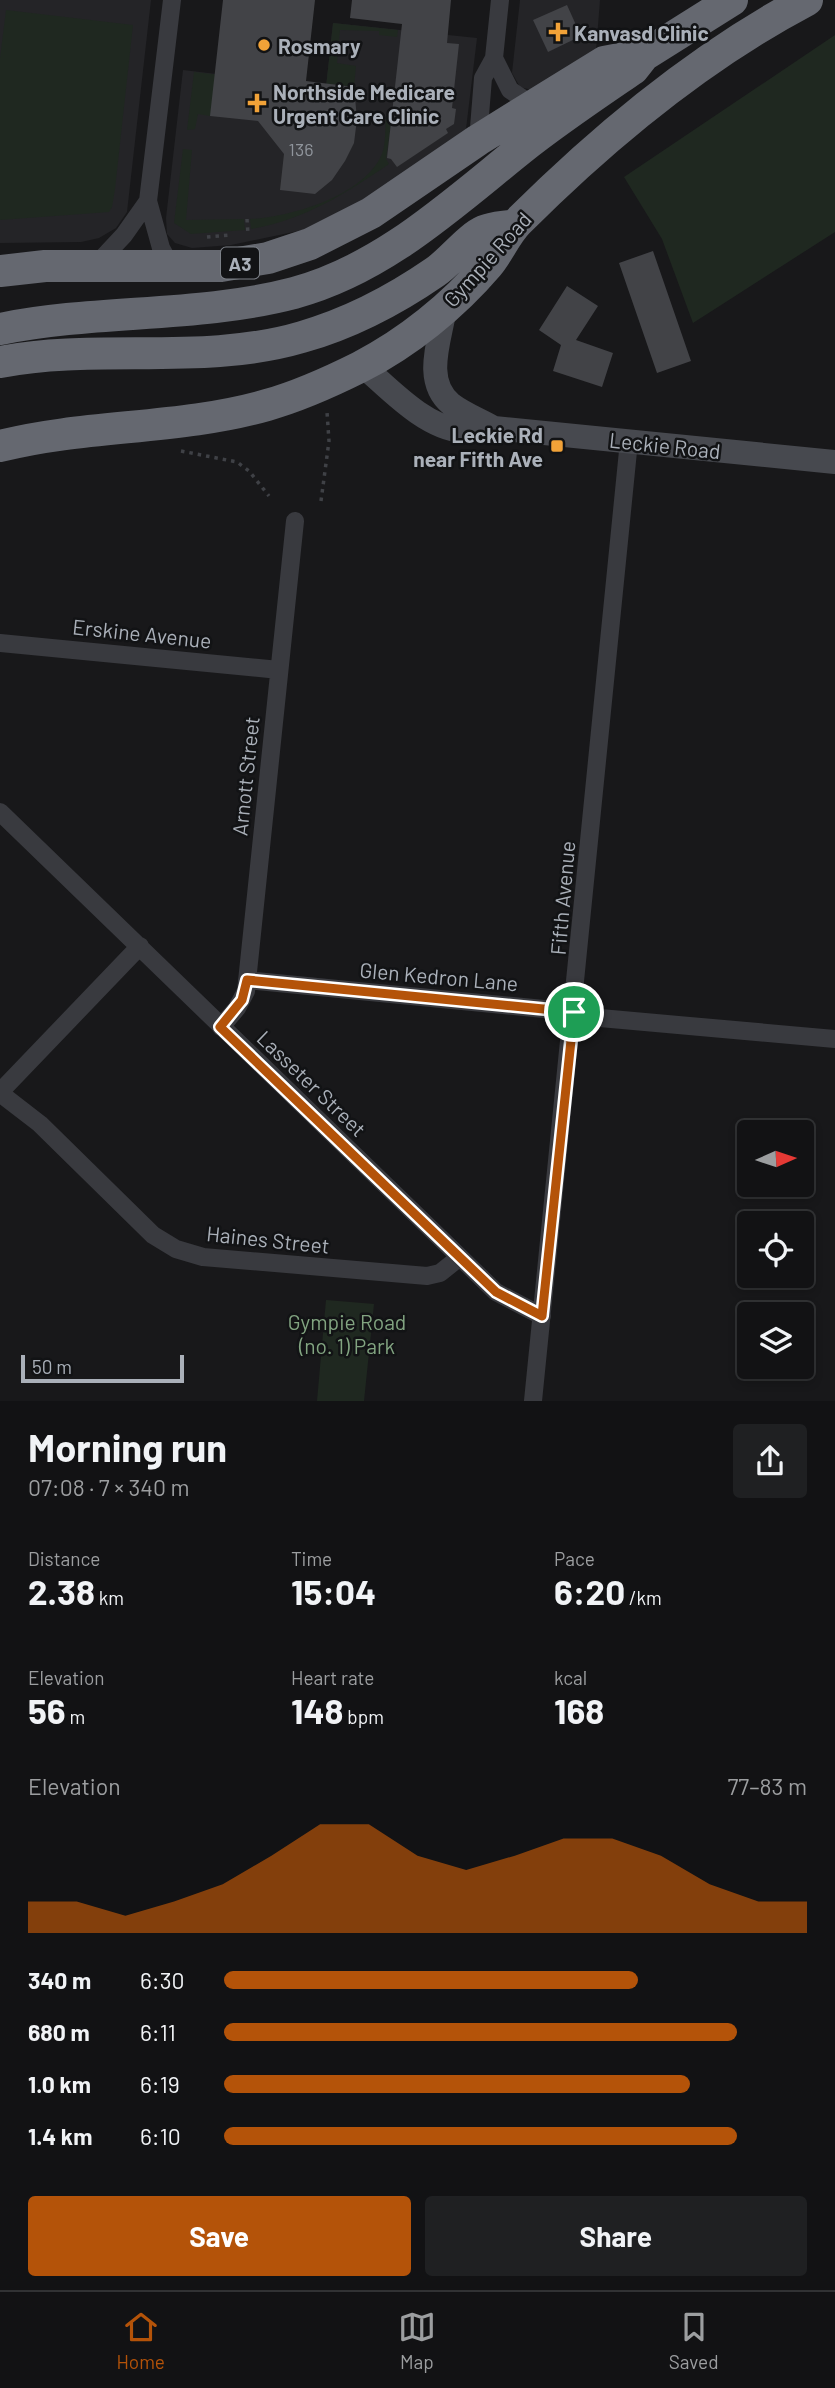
<!DOCTYPE html>
<meta charset="utf-8">
<style>
:root{--surface:#121214;--page:#1f2022;--text:#f1f3f6;--muted:#9c9ea0;--line:#313234;--accent:#b45309}
body{margin:0;font-family:Barlow,sans-serif;background:var(--page);color:var(--text);height:100vh;display:flex;flex-direction:column;font-size:26px;white-space:nowrap}
*{box-sizing:border-box;margin:0}
p{font-size:23px;color:var(--muted)}
.icon{flex:none;width:38px;height:38px;fill:none;stroke:currentColor;stroke-width:2;stroke-linecap:round;stroke-linejoin:round}
.map{position:relative;height:1401px;overflow:hidden}
.panel{display:flex;flex-direction:column;background:var(--surface);flex:1}
.panel>*{flex:none}
.needle{width:46px;rotate:87deg}
.controls{position:absolute;left:737px;top:1120px;display:grid;gap:14px}
.controls a{display:grid;place-items:center;width:77px;height:77px;border-radius:7px;background:var(--surface);box-shadow:0 4px 10px #0003,0 0 0 2px var(--line);font-size:35px}
.scale{position:absolute;left:21px;bottom:18px;width:163px;box-sizing:border-box;padding-left:7px;border:4px solid #aab0b9;border-top:0;font-size:19px;line-height:24px;white-space:nowrap;color:#aab0b9;-webkit-text-stroke:5px #121315;paint-order:stroke}
.pin{position:absolute;display:grid;place-items:center;width:60px;height:60px;color:#fff;margin:-30px;border:4px solid #fff;border-radius:50%;box-shadow:0 2px 7px #0007}
.round{display:grid;place-items:center;flex:none;width:74px;height:74px;border-radius:7px;background:var(--page)}
.overview{display:flex;align-items:center;justify-content:space-between;height:119px;padding:0 28px}
h1{font-size:38px;font-weight:700;line-height:52px}
.metrics{display:grid;grid-template-columns:repeat(3,1fr);gap:10px;height:119px;padding:7px 28px}
.metrics div{display:grid;align-content:center}
.metrics b{font-size:35px;font-weight:700}
.metrics small{font-size:19px;font-weight:400}
.metrics p{font-size:19px}
.chart{height:196px;padding:14px 28px}
.chart p{display:flex;justify-content:space-between}
.chart svg{width:100%;height:126px;margin-top:7px;fill:var(--accent);opacity:.7}
.cta{display:flex;gap:14px;margin-top:auto;padding:14px 28px}
.cta a{flex:1;height:80px;border-radius:7px;background:var(--accent);color:#fff;font-size:28px;font-weight:700;line-height:80px;text-align:center}
.cta a+a{background:var(--page);color:var(--text)}
ul{padding:0 28px;list-style:none;font-size:23px}
li{display:grid;grid-template-columns:112px 84px 1fr;align-items:center;height:52px}
li i{height:18px;border-radius:9px;background:var(--accent)}
.dock{display:flex;justify-content:space-around;align-items:center;height:98px;border-top:2px solid var(--line);background:var(--surface);font-size:19px;color:var(--muted)}
.dock a{display:grid;justify-items:center;gap:4px}
.dock .on{color:var(--accent)}
.map>svg:first-child{display:block}
.built{fill:#242427}
.green{fill:#1f2820}
.building{fill:#424347}
.lines{fill:none;stroke-linecap:round;stroke-linejoin:round}
.path{stroke:#3f4146;stroke-width:3.5;stroke-dasharray:3.5 5;stroke-linecap:butt}
.street{stroke:#393a3f;stroke-width:18}
.secondary{stroke:#47494f;stroke-width:24}
.highway{stroke:#656870;stroke-width:32}
.route-casing{stroke:#fff;stroke-width:14}
.route{stroke:#b45309;stroke-width:9}
.poi-dot{fill:#f1a238;stroke:#121315;stroke-width:2.5}
.labels{text-anchor:middle;dominant-baseline:central;stroke-width:5;stroke-linejoin:round;paint-order:stroke}
.number-label{font-size:18px;fill:#90959c}
.shield{fill:#121315;stroke:#7c8188;stroke-width:2}
.shield-label{font-size:19px;font-weight:bold;fill:#aab0b9}
.poi-label{font-size:21px;font-weight:bold;fill:#aab0b9;stroke:#121315;text-anchor:start}
.street-label{font-size:21px;fill:#aab0b9;stroke:#121315}
.park-label{font-size:21px;fill:#82a481;stroke:#121315}
</style>
<div class="map">
<svg width="835" height="1401" viewBox="0 0 835 1401">
<rect width="100%" height="100%" fill="#18181a"/>
<path class="built" d="M0,0h151l-24,212 -11,16 -17,10 -18,4 -81,1z
M520,0h80l-4,51 -64,39 -12,-3 -8,-14z
M333,23l144,15 -11,91 -92,67 -71,34 -72,15 -39,3 -17,-5 -8,-9 -1,-16 17,-148 143,17z"/>
<path class="green" d="M6,10l127,15 -18,164 -3,18 -3,5 -109,8v-162z
M333,23l65,7 -1,7 -18,-2v-4l-39,-1 -3,33 19,3 -2,21 -22,-3 -1,10 -121,22 -12,-2 -3,15 -8,1 7,-58 132,15z
M835,35v197l-142,91 -31,-84 -38,-62z
M386,116l6,1 -6,42 3,5c-44,30 -85,56 -138,65l-1,-10c41,-2 114,-23 132,-65 4,-10 3,-27 4,-38z
M183,149l9,1 -6,70 58,-1 1,11 -54,4 -17,-11z
M326,1300l48,4 -10,97h-47z"/>
<path class="building" d="M223,0h92l-9,81 48,6 3,32 -3,24 -9,18 -13,19 -17,14 -35,-4 4,-36 -26,-33 -48,-5z
M352,0h99l-4,43 12,1 -7,64 4,1 -2,15 -8,5 2,4 -51,34 -6,-8 -4,-1 15,-134 -52,-6z
M567,5l14,31 -33,16 -15,-32z
M653,251l38,110 -34,12 -38,-110z
M567,286l31,20 -22,34 37,13 -11,34 -49,-16 8,-26 -22,-15z"/>
<g class="lines">
<path class="path" d="M247,219l1,15
M207,237l24,-2
M181,451l56,11 12,9 20,25
M321,501l8,-60 -2,-29"/>
<path class="street" d="M494,58l16,32 24,16
M478,140l5,-62 11,-20 6,-58
M95,266l29,-31 24,-34
M172,268l-11,-20 -13,-47 24,-201
M0,643l279,27
M0,812l496,480 46,24
M247,980l307,30 35,7 246,22
M221,1027l16,-19 9,-17 49,-470
M0,1092l140,-146
M0,1093l40,31 113,111 23,14 27,8 224,19 13,-3 20,-16
M533,1401l96,-960"/>
<path class="secondary" d="M445,307c-4,31 -23,73 6,97 13,10 29,16 43,24
M363,366c27,23 61,61 99,65 10,1 22,-1 32,-3l341,34"/>
<path class="highway" d="M0,271l45,-5h176l47,-8 42,-14 61,-31 107,-73 126,-78 42,-8 86,-54
M0,329c97,-20 198,-11 294,-36 89,-24 157,-88 227,-144 35,-28 74,-54 112,-80l11,-14
M0,362c99,-19 204,4 302,-25 49,-14 91,-36 133,-65 16,-11 33,-34 49,-41 9,-4 22,-4 31,-6
M0,446c87,-22 180,-16 267,-41 32,-9 63,-23 93,-38 47,-24 93,-61 128,-102 11,-13 18,-31 30,-43 85,-85 183,-166 289,-222"/>
</g>
<g class="lines">
<defs>
<path id="route" d="M247,980l327,32 -32,304 -46,-24 -276,-265 22,-27z"/>
</defs>
<use href="#route" class="route-casing"/>
<use href="#route" class="route"/>
</g>
<g class="poi-dot">
<path d="M554.5 21.5h7v7h7v7h-7v7h-7v-7h-7v-7h7z"/>
<circle cx="264" cy="45" r="7"/>
<path d="M253.5 92.5h7v7h7v7h-7v7h-7v-7h-7v-7h7z"/>
<rect x="550" y="439" width="14" height="14" rx="3.5"/>
</g>
<g class="labels">
<g class="number-label">
<text x="301" y="149">136</text>
</g>
<rect class="shield" x="221" y="247.5" width="38" height="31" rx="5"/>
<g class="shield-label">
<text x="240" y="263">A3</text>
</g>
<g class="poi-label">
<text x="574" y="32">Kanvasd Clinic</text>
<text x="278" y="45">Rosmary</text>
<text x="273" y="91">Northside Medicare<tspan x="273" dy="24">Urgent Care Clinic</tspan></text>
<text x="543" y="434" text-anchor="end">Leckie Rd<tspan x="543" dy="24">near Fifth Ave</tspan></text>
</g>
<g class="street-label">
<text transform="translate(487 259) rotate(-48)">Gympie Road</text>
<text transform="translate(665 445) rotate(6)">Leckie Road</text>
<text transform="translate(142 633) rotate(6)">Erskine Avenue</text>
<text transform="translate(245 776) rotate(-84)">Arnott Street</text>
<text transform="translate(562 898) rotate(-85)">Fifth Avenue</text>
<text transform="translate(439 976) rotate(5)">Glen Kedron Lane</text>
<text transform="translate(312 1083) rotate(44)">Lasseter Street</text>
<text transform="translate(268 1239) rotate(6)">Haines Street</text>
</g>
<g class="park-label">
<text x="347" y="1321">Gympie Road<tspan x="347" dy="24">(no. 1) Park</tspan></text>
</g>
</g>
</svg>
<div class="controls">
<a><svg class="needle" viewBox="-14 -14 28 28"><path d="M0-13l5 13h-10z" fill="#e53935"/><path d="M0 13l5-13h-10z" fill="#9c9ea0"/></svg></a>
<a><svg class="icon" aria-label="locate" viewBox="0 0 24 24"><circle cx="12" cy="12" r="6"/><path d="M12 2v4M12 18v4M2 12h4M18 12h4"/></svg></a>
<a><svg class="icon" aria-label="layers" viewBox="0 0 24 24"><path d="M12 4l9 5-9 5-9-5zM3 14l9 5 9-5"/></svg></a>
</div>
<div class="scale">50 m</div>
<div class="pin" style="left:574px;top:1012px;background:#1e9e55"><svg class="icon" aria-label="arrive" viewBox="0 0 24 24"><path d="M6 21V4h12l-3 4 3 4H6"/></svg></div>
</div>
<section class="panel">
<div class="overview"><div><h1>Morning run</h1><p>07:08 · 7 × 340 m</p></div><a class="round"><svg class="icon" aria-label="share" viewBox="0 0 24 24"><path d="M12 15V3M7 8l5-5 5 5M5 13v7h14v-7"/></svg></a></div>
<div class="metrics">
<div><p>Distance</p><b>2.38<small> km</small></b></div>
<div><p>Time</p><b>15:04</b></div>
<div><p>Pace</p><b>6:20<small> /km</small></b></div>
</div>
<div class="metrics">
<div><p>Elevation</p><b>56<small> m</small></b></div>
<div><p>Heart rate</p><b>148<small> bpm</small></b></div>
<div><p>kcal</p><b>168</b></div>
</div>
<div class="chart"><p><span>Elevation</span>77–83 m</p>
<svg viewBox="0 0 160 44" preserveAspectRatio="none"><path d="M0 44V33L10 33L20 38L30 33L40 27L50 17L60 6L70 6L80 17L90 22L100 17L110 11L120 11L130 17L140 27L150 33L160 33V44z"/></svg>
</div>
<ul>
<li><b>340 m</b>6:30<i style="width:71%"></i></li>
<li><b>680 m</b>6:11<i style="width:88%"></i></li>
<li><b>1.0 km</b>6:19<i style="width:80%"></i></li>
<li><b>1.4 km</b>6:10<i style="width:88%"></i></li>
</ul>
<div class="cta"><a>Save</a><a>Share</a></div>
</section>
<nav class="dock">
<a class="on"><svg class="icon" aria-label="home" viewBox="0 0 24 24"><path d="M3 11l9-7 9 7M6 9v11h12V9"/></svg>Home</a>
<a><svg class="icon" aria-label="map" viewBox="0 0 24 24"><path d="M3 6l6-2 6 2 6-2v14l-6 2-6-2-6 2zM9 4v14M15 6v14"/></svg>Map</a>
<a><svg class="icon" aria-label="saved" viewBox="0 0 24 24"><path d="M7 4h10v16l-5-4-5 4z"/></svg>Saved</a>
</nav>
